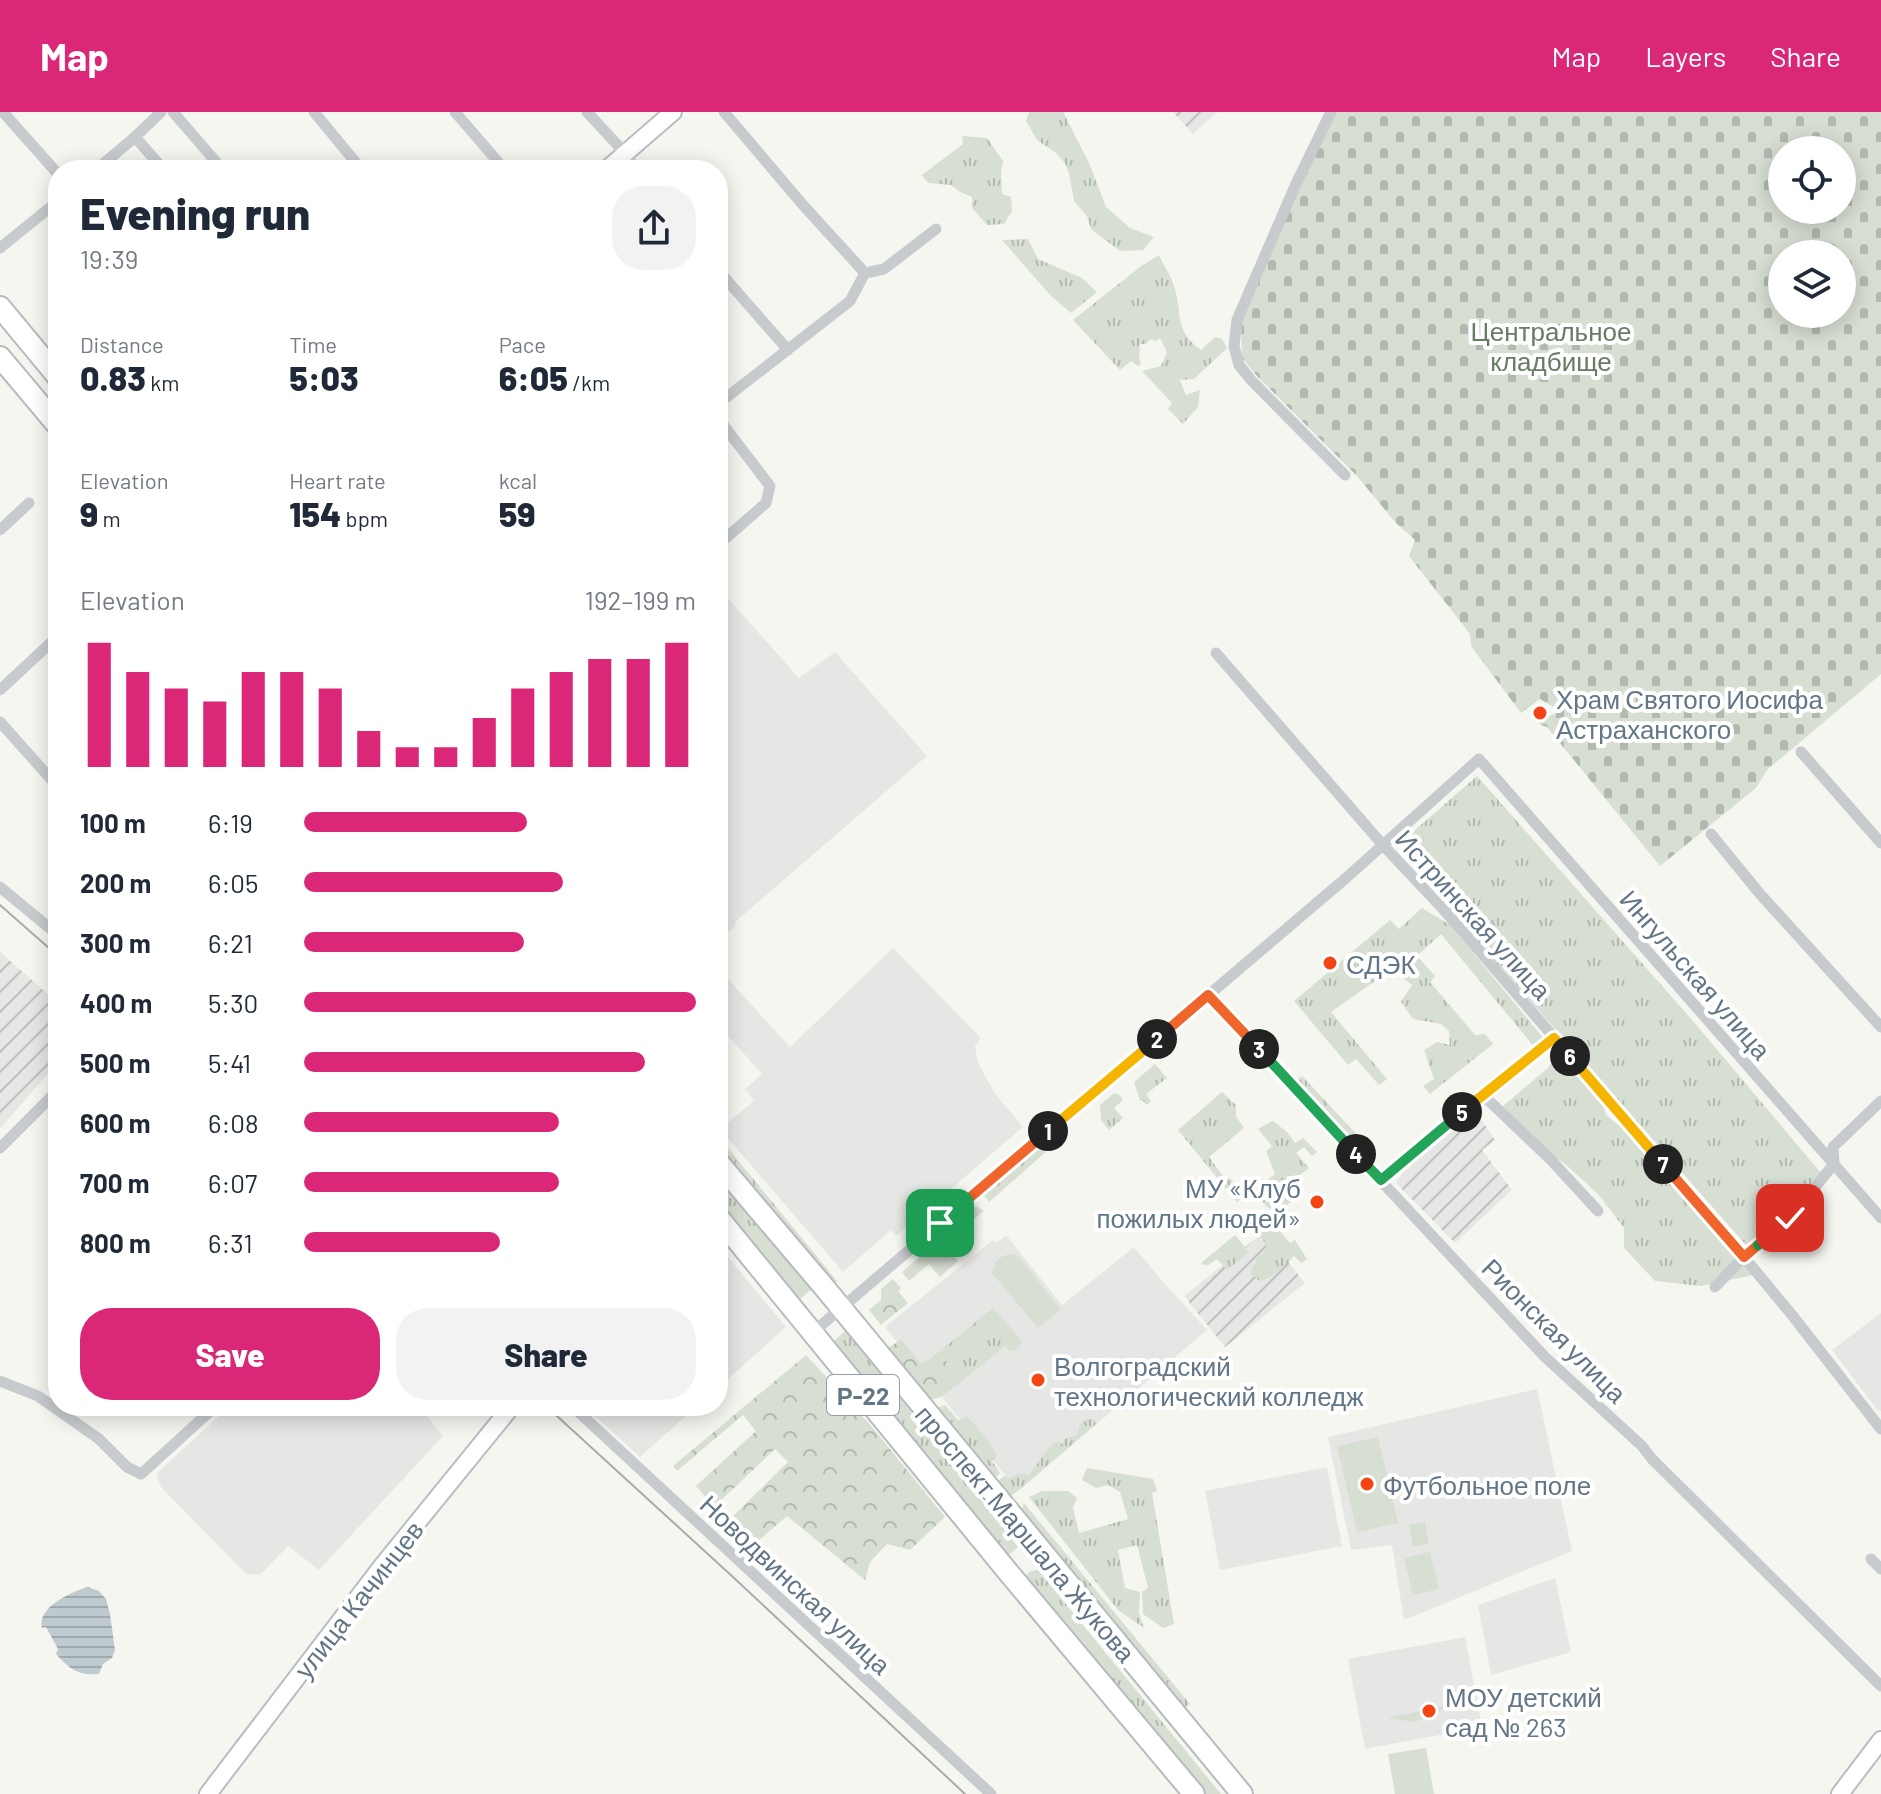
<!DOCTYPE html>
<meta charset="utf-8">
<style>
:root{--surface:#fff;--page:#f2f2f3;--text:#1f2937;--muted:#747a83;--accent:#db2777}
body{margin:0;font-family:Barlow,sans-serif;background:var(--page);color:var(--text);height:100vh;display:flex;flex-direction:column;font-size:30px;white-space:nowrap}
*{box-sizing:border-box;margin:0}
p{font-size:26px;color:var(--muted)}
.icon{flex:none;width:44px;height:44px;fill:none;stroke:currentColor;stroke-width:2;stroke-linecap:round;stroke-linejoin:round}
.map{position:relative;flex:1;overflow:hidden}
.details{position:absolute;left:48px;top:48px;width:680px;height:1256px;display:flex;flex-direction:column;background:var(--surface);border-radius:32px;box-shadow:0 4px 20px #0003}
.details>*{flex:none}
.fabs{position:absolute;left:1768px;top:24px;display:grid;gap:16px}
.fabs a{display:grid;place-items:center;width:88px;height:88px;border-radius:50%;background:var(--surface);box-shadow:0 4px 20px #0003;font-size:40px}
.pin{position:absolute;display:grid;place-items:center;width:68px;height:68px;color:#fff;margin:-34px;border-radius:16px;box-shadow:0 4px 12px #0006}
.km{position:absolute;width:40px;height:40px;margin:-20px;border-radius:50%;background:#222;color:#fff;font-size:22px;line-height:40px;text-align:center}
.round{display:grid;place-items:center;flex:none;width:84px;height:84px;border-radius:32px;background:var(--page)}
.head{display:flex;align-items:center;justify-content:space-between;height:136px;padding:0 32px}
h1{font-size:44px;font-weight:800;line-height:60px}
.figures{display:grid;grid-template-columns:repeat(3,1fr);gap:12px;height:136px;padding:8px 32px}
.figures div{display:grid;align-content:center}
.figures b{font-size:34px;font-weight:800}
.figures small{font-size:22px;font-weight:400}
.figures p{font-size:22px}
.chart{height:224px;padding:16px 32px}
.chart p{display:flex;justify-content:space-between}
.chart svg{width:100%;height:144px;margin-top:8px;stroke:var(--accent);stroke-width:6}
.primary-button{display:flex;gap:16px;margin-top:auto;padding:16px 32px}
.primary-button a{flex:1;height:92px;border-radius:32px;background:var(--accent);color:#fff;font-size:32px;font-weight:800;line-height:92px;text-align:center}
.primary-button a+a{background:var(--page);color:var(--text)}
ul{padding:0 32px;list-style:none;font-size:26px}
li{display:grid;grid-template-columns:128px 96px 1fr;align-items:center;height:60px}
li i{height:20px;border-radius:10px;background:var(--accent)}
header{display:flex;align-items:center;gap:48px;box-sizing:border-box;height:112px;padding:0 40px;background:var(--accent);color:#fff}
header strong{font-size:38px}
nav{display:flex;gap:44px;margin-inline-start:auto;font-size:28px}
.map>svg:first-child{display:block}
.built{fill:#e6e7e5}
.industrial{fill:url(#industrial-furrows)}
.grass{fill:url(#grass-tufts)}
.forest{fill:url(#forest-crowns)}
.cemetery{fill:url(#cemetery-stones);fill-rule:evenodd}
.pitch{fill:#d7ded2}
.water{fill:url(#water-rules)}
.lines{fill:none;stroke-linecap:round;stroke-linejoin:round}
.secondary-casing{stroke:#b7bdc1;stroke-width:20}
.highway-casing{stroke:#b7bbbe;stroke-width:24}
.street{stroke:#c8cbce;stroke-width:11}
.secondary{stroke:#fff;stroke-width:16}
.highway{stroke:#fff;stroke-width:20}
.tram{stroke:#a5abb1;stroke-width:2}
.split-1-casing{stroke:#fff;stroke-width:16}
.split-2-casing{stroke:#fff;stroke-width:16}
.split-3-casing{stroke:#fff;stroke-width:16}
.split-4-casing{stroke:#fff;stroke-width:16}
.split-5-casing{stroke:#fff;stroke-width:16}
.split-6-casing{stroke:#fff;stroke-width:16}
.split-7-casing{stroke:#fff;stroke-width:16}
.split-8-casing{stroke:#fff;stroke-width:16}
.split-9-casing{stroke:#fff;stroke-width:16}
.split-1{stroke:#f0652b;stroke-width:10}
.split-2{stroke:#f5b400;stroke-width:10}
.split-3{stroke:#f0652b;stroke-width:10}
.split-4{stroke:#22a559;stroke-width:10}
.split-5{stroke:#22a559;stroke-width:10}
.split-6{stroke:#f5b400;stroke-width:10}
.split-7{stroke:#f5b400;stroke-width:10}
.split-8{stroke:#f0652b;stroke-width:10}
.split-9{stroke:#22a559;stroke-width:10}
.poi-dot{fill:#f44414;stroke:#fff;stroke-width:3}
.labels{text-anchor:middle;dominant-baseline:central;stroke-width:8;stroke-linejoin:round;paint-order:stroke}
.shield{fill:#fff;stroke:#919faa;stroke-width:2}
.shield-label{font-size:24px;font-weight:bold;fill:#627686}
.park-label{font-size:26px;fill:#677c61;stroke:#fff}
.poi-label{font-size:26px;fill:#627686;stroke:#fff;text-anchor:start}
.street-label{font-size:26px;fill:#627686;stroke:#fff}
</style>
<header>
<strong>Map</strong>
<nav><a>Map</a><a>Layers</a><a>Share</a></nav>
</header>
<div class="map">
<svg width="1881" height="1682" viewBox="0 0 1881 1682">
<defs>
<pattern id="industrial-furrows" width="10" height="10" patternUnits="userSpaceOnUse" patternTransform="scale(2)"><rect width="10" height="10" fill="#e6e7e5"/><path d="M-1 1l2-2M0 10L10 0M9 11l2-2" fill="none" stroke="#bec0bf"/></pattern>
<pattern id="grass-tufts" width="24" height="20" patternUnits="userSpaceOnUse" patternTransform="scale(2)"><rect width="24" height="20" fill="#d7ded2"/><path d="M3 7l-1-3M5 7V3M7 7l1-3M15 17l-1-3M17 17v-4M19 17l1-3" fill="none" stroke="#b2b9b0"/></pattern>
<pattern id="forest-crowns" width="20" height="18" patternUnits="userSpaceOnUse" patternTransform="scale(2)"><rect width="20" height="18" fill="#d7ded2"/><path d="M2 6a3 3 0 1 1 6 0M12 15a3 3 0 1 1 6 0" fill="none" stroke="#b2b9b0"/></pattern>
<pattern id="cemetery-stones" width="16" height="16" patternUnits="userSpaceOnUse" patternTransform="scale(2)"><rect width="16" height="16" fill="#d7ded2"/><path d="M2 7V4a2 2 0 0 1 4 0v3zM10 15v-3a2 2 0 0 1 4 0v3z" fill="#b2b9b0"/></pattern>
<pattern id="water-rules" width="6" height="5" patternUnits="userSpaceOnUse" patternTransform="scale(2)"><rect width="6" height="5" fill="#becacf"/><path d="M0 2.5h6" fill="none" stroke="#9ea9ae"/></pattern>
</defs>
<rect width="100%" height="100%" fill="#f6f6f1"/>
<path class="built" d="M718,475l81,91 36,-26 92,104 -192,166 1,3 -18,16z
M893,836l88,90 -6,8 3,17 18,32 27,32 -127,109 -5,-6 -48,42 -123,-143 34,-28 -9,-12 17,-15 -40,-45 -4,3v-64l72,79z
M1006,1123l56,70 72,-58 32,38 41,45 -189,161 -133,-164 108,-87 3,3z
M718,1133l68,82 -68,61z
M1881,1201v98h-3l-46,-61z
M1537,1277l35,162 -168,69 -12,-75 -41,5 -23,-113z
M230,1294h189l24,30 -124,134 -31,-24 -28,29 -14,-1 -85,-87 -5,-13z
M584,1294h113l-57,51z
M1327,1355l15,79 -122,24 -15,-79z
M1555,1466l16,74 -80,23 -13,-70z
M1465,1525l17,90 -117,22 -17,-90z"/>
<path class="industrial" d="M1173,0h44l-24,22z
M0,840l58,51v59l-58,67z
M1473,995l22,33 -13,10 30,40 -57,53 -59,-60 11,-19z
M1264,1120l41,51 -80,64 -41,-51z"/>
<path class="grass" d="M1029,0h34l27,53 16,42 24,21 24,9 -11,13 -23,1 -29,-22 -4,-13 -13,-15 -5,-28 -4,-10 -9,-10 -19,-13 -11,-19z
M962,24l25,2 16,23 -2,11 1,22 9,3 1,14 -8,13 -17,1 -15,-17v-11l-12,-5 -9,-7 -23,-2 -6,-8 41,-31z
M1028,127l10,20 44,19 15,14 -26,21 -20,-17 -49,-56z
M1159,143c4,9 10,18 14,28 11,30 -1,46 28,67l14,-13 7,2 5,9 -33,31 -15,1 7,15 14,-5 -2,17 -15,17 -15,-15 4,-6 -30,-32 19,-5 6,-14 -7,-14 -4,3 -6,-2 -4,5h-6l-1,12 2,8 -3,2 -7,-5 -11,9 -47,-50 67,-53z
M1477,664l216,245 128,152 -40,47 -35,25 -295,-334 -53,-66z
M1422,796l28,17 95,115 -10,8 -94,-114 -24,22 18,20 -5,6 45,53 10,-1 8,10 -63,50 -7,-8 11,-7 -10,-29 13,-8 13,3 -1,-14 -8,-7 -28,-5 -12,-17 11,-17 -20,-16 -61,43 56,67 -8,6 -23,-26 -8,6 -54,-64 96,-81 9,9z
M1555,947l22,12 25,30 4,14 31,25 116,135 -52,11 -46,-5 -31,-33v-20l-26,-34 -35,-32 -23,-14 -37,-42 45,-38z
M1155,952l12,14 -21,16 5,7 -4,4 -5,-5 -2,1 -6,-19z
M1302,964l61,65 -8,7 -62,-64z
M1222,980l14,13v12l8,11 -35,29 17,23 4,-2 14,18 -7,6 -59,-72z
M1114,981l6,2 3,5 -9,8 9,10 -14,12 -8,-10 -1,-15z
M1273,1009l14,11 8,11 8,-5 14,14 -5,4 -8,-9 -8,6 13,15 -10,8h-12l-1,3 10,19 -18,14 -11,-5 -8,-10 -4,3 -5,-7 25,-19 -9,-23 6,-5 -14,-17z
M718,1024l119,145 -6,6 -113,-135z
M1039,1033l7,7 -57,50 -6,-8z
M719,1070l93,107 -13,11 -81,-95z
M976,1094l8,5 -24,19 -6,-6z
M1262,1106l10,4 18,21 5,-3 12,19 -6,4 -7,-7c-10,11 -19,21 -34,25l-10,-8 8,-16 9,-9 -12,-24z
M1235,1123l13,16 -1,3 -20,16 -10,-11 -10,7 -2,-2 -2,1 -2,-2z
M993,1196c8,10 25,26 29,35l-6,6 -6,2 -5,-5 -43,35 -19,-24 -10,7 -3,-5z
M846,1218l172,217 -12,10 -173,-215z
M945,1293l13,15 10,-3 22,26 7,13 -5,5 8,12 -7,7 -59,-71z
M1088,1307l6,1 2,4 -78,67 -9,6 -13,-15 9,-6 5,3 8,-6 11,2 20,-28 7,-5 6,2 3,-5 12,-4 3,-11z
M1087,1356l66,11 4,12 -5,2 22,131 -11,4 -20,-14 -1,-22 6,-4 -11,-43 -19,5 7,38 15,4 -1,21 5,15 -26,-18 -89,-113 13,-6h26l9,7 -4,10 6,25 49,-14 -8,-27 -12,-7 -12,3 -14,-8z
M1024,1391l166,201 -9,6 -160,-197z
M1038,1458l183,224h-15l-179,-215v-5l4,-3z"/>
<path class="forest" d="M940,1128l18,21 -18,16 -11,-13 -20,17 -7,-9z
M893,1167l8,9 -3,3 10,12 -27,22 -12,-15 12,-10v-11z
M901,1227l20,25 9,-5 4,5 9,-7 19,24 -21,16 -16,4 -39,-51z
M806,1243l66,72 73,90 -35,33 -23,-6 -17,18 -5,18 -78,-64 -35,30 -25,-24 61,-60 -13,-13 -61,58 -18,-21 60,-55 -13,-16 -66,56 -4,-5z"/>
<path class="cemetery" d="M1325,0h556v562l-114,96 -11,18 -96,78 -113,-139 -6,-2 -3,-4 18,-8 -1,-5 -15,-9 -19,14 -50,-67 -1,-12 -61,-78 6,-16 -20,-18 -38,-46 -100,-100 -15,-18 -1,-39 56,-128 -5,-11zM1782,38h60v60h-60zM1782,142h60v60h-60z"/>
<path class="pitch" d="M1010,1142l6,1 6,5 39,50 -23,18 -46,-55c2,-12 6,-16 18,-19z
M1378,1325l20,86 -41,9 -20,-86z
M1425,1410l4,22 -16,3 -4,-22z
M1430,1440l9,37 -26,6 -9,-37z
M1454,1592l-39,18 -28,-4z
M1426,1636l8,46h-39l-7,-40z"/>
<path class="water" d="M88,1475l11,4 7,8 4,15 5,36 -3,8 -9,6 -4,10c-20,2 -30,-5 -43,-20l2,-5 -12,-22 -4,1c-5,-21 29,-36 46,-41z"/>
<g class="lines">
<defs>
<path id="secondary" d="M606,58l67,-58
M208,1682l174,-228 130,-160
M1840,1682l41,-54"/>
<path id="highway" d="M0,195l58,70
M0,245l58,69
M718,1050l106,125 418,507
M718,1105l290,355 186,222"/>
</defs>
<use href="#secondary" class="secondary-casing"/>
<use href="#highway" class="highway-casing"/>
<path class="street" d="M3,0l55,62
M173,0l50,58
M314,0l48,58
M455,0l50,58
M587,0l38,41 11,17
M724,0l79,93 62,68
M1331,0l-36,74 -58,134 -3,26 5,19 12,15 94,95
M135,25l29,33
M96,58l39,-33 26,-25
M0,136l58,-47
M718,158l70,80
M718,292l132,-103 15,-28 19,-4 52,-40
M718,306l52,68 -4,17 -48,42
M0,418l29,-27
M1216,541l166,191 61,65 301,348 48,58 89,114
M0,578l58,-54
M0,610l58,65
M1801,640l80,91
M1711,722l49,60 121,133
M0,775l58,48
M1208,883l336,361 98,90 10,13 229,227
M1554,926l-71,57 68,65 47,51
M0,1036l58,-58
M1381,1068l102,-85
M1715,1175l29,-30 46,-39 44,-54 -1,-17 48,-46
M812,1221l534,-455 133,-119 402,459
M0,1269l38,15 61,43 28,28 14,7 75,-68
M572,1294l419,388
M1871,1447l10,10"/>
<use href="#secondary" class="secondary"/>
<use href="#highway" class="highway"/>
<path class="tram" d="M0,793l58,51
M546,1294l187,171 232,217"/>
</g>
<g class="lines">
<defs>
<path id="split-1" d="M940,1111l108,-92"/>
<path id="split-2" d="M1048,1019l109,-92"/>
<path id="split-3" d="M1157,927l51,-44 51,54"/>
<path id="split-4" d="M1259,937l97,105"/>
<path id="split-5" d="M1356,1042l25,26 81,-68"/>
<path id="split-6" d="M1462,1000l92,-74 16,18"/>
<path id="split-7" d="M1570,944l93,108"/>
<path id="split-8" d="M1663,1052l81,93 14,-12"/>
<path id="split-9" d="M1758,1133l32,-27"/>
</defs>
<use href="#split-1" class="split-1-casing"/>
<use href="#split-2" class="split-2-casing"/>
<use href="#split-3" class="split-3-casing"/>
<use href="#split-4" class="split-4-casing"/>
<use href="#split-5" class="split-5-casing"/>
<use href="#split-6" class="split-6-casing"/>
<use href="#split-7" class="split-7-casing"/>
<use href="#split-8" class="split-8-casing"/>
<use href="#split-9" class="split-9-casing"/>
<use href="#split-1" class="split-1"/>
<use href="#split-2" class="split-2"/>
<use href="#split-3" class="split-3"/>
<use href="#split-4" class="split-4"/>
<use href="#split-5" class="split-5"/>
<use href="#split-6" class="split-6"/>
<use href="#split-7" class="split-7"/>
<use href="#split-8" class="split-8"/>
<use href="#split-9" class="split-9"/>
</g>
<g class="poi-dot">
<circle cx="1540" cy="601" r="8"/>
<circle cx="1330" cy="851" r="8"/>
<circle cx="1317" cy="1090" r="8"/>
<circle cx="1038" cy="1268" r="8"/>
<circle cx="1367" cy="1372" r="8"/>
<circle cx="1429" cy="1599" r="8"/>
</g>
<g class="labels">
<rect class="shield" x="827" y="1263" width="72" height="40" rx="6"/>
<g class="shield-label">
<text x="863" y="1283">Р-22</text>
</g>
<g class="park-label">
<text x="1551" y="218">Центральное<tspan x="1551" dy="30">кладбище</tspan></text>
</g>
<g class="poi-label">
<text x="1556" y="586">Храм Святого Иосифа<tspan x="1556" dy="30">Астраханского</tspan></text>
<text x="1346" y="851">СДЭК</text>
<text x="1301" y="1075" text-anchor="end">МУ «Клуб<tspan x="1301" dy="30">пожилых людей»</tspan></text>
<text x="1054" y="1253">Волгоградский<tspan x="1054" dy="30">технологический колледж</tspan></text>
<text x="1383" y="1372">Футбольное поле</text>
<text x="1445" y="1584">МОУ детский<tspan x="1445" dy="30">сад № 263</tspan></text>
</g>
<g class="street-label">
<text transform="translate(1474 802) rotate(48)">Истринская улица</text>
<text transform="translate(1696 862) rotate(49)">Ингульская улица</text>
<text transform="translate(1555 1218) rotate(45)">Рионская улица</text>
<text transform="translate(1026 1421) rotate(50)">проспект Маршала Жукова</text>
<text transform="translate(796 1472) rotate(43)">Новодвинская улица</text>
<text transform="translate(358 1487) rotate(-52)">улица Качинцев</text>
</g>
</g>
</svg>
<div class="fabs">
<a><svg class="icon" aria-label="locate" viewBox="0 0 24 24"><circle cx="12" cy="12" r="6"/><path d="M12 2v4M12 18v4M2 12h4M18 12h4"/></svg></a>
<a><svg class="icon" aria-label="layers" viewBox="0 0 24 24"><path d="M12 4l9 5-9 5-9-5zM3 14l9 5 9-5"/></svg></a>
</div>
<div class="pin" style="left:940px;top:1111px;background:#1e9e55"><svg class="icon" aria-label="arrive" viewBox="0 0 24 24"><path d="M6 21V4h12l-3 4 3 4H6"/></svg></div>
<div class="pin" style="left:1790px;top:1106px;background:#d93025"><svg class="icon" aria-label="check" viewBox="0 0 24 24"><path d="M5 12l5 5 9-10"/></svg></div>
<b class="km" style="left:1048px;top:1019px">1</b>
<b class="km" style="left:1157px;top:927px">2</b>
<b class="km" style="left:1259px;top:937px">3</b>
<b class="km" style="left:1356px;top:1042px">4</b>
<b class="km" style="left:1462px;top:1000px">5</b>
<b class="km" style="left:1570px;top:944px">6</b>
<b class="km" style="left:1663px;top:1052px">7</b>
<section class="details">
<div class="head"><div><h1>Evening run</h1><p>19:39</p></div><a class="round"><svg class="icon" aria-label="share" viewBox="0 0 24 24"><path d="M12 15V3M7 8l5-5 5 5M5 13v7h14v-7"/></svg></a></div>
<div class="figures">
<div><p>Distance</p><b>0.83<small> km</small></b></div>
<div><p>Time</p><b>5:03</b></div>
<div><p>Pace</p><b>6:05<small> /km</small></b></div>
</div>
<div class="figures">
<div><p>Elevation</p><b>9<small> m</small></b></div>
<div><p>Heart rate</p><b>154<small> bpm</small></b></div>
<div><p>kcal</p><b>59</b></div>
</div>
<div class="chart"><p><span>Elevation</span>192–199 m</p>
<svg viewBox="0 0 160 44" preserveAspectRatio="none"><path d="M5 44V6M15 44V15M25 44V20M35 44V24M45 44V15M55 44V15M65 44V20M75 44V33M85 44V38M95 44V38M105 44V29M115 44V20M125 44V15M135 44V11M145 44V11M155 44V6"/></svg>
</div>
<ul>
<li><b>100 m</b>6:19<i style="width:57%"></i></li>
<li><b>200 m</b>6:05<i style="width:66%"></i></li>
<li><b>300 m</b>6:21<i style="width:56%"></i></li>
<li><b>400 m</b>5:30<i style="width:100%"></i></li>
<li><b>500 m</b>5:41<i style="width:87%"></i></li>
<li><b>600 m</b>6:08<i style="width:65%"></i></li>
<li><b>700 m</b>6:07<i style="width:65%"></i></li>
<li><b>800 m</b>6:31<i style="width:50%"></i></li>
</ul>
<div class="primary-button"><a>Save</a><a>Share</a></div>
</section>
</div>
